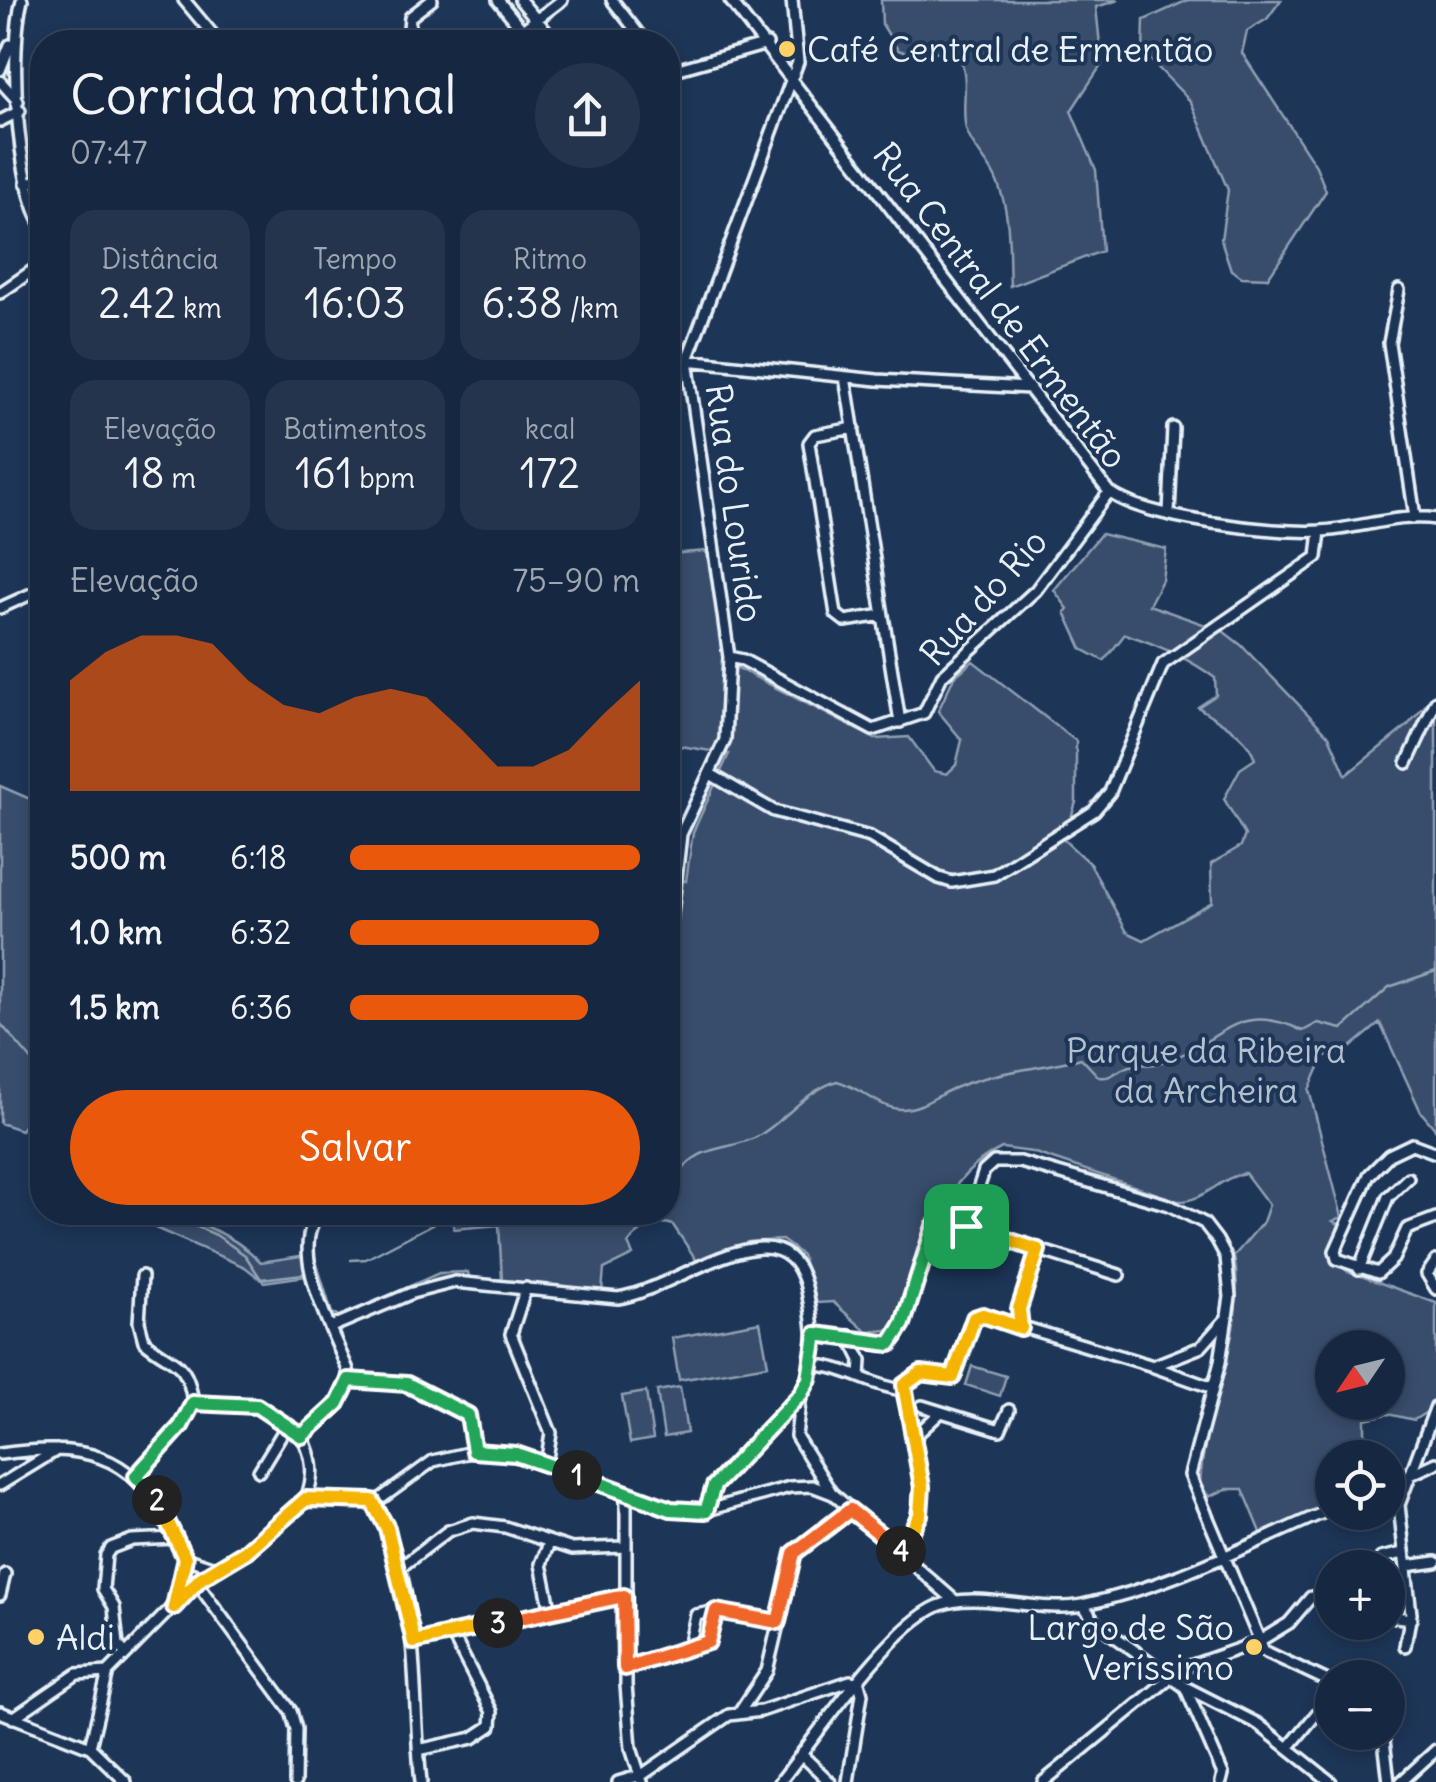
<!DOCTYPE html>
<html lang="pt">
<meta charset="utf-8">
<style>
:root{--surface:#162841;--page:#23344c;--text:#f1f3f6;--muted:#9ea6b1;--line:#35445a;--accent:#ea580c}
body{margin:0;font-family:Delius,sans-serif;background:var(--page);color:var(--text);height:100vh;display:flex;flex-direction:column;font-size:38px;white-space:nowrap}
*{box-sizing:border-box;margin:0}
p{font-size:32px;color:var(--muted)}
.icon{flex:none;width:55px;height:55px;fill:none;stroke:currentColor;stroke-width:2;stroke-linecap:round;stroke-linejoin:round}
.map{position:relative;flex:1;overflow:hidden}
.sheet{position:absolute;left:30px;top:30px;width:650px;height:1195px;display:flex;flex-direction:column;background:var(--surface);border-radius:40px;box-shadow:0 5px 15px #0003,0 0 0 2px var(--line)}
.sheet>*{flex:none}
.needle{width:65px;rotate:235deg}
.fabs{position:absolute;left:1315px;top:1330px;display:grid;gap:20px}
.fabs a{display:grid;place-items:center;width:90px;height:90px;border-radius:50%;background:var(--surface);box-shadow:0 5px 15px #0003,0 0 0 2px var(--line);font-size:50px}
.pin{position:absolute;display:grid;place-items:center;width:85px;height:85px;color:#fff;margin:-42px;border-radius:20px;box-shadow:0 5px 15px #0006}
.km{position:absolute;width:50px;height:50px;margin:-25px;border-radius:50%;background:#222;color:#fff;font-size:28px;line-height:50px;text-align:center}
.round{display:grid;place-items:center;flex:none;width:105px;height:105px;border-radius:52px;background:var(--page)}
.head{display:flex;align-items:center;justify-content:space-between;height:170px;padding:0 40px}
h1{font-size:55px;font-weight:600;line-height:75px}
.metrics{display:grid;grid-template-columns:repeat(3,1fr);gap:15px;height:170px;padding:10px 40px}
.metrics div{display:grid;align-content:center;border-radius:25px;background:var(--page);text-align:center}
.metrics b{font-size:42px;font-weight:600}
.metrics small{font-size:28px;font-weight:400}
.metrics p{font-size:28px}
.chart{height:280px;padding:20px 40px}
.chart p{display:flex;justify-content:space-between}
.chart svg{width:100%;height:180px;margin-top:10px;fill:var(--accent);opacity:.7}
.cta{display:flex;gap:20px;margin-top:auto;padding:20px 40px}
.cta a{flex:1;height:115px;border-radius:60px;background:var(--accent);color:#fff;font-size:40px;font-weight:600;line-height:115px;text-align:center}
ul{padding:0 40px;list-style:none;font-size:32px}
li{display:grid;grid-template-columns:160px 120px 1fr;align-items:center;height:75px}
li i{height:25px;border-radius:12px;background:var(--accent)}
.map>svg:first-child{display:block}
.green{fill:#374d6c;stroke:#909fb2;stroke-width:2.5;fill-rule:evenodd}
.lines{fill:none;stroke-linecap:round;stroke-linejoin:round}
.stream{stroke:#95a4b5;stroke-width:2.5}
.minor-casing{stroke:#e8f1f8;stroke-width:16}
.minor{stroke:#1d3557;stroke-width:9}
.split-1-casing{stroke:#fff;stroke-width:20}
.split-2-casing{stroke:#fff;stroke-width:20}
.split-3-casing{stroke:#fff;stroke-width:20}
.split-4-casing{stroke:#fff;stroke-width:20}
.split-5-casing{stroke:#fff;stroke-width:20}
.split-1{stroke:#22a559;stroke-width:12}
.split-2{stroke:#22a559;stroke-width:12}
.split-3{stroke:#f5b400;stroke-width:12}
.split-4{stroke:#f0652b;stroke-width:12}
.split-5{stroke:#f5b400;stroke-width:12}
.poi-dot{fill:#ffd166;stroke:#1d3557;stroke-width:4}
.labels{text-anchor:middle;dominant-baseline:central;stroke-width:8;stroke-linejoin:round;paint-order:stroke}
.poi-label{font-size:35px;fill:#e8f1f8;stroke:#1d3557;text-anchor:start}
.street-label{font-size:35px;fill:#e8f1f8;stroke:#1d3557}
.park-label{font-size:35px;fill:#b3c0ce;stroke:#1d3557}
</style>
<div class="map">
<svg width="1436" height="1782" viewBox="0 0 1436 1782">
<rect width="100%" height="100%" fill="#1d3557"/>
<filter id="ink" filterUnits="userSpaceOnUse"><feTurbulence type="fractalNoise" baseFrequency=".01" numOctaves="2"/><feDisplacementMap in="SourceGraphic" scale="20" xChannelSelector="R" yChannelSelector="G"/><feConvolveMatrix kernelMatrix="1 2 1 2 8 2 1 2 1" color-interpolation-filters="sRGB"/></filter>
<g filter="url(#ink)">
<path class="green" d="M881,0h238l-23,7 6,57 -31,47 25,59 6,81 -92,35c-2,-40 2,-73 -15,-109 -8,-17 -24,-30 -29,-48 -6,-26 6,-52 -9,-76 -22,-6 -37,6 -59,-3l-16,-26z
M1188,0h93l-14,19 -20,12 -5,22 74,113 10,25 -58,87 -26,-1 -11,-7 -10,-30 7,-50 -37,-88 -48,-50 1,-32z
M1101,534l65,15 -4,31 -13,25 74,26 18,14 88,91 17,39 61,-49 29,-33v437l-15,-18 -41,-89 -35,29 -21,4 -15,34 33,127 -9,4 6,3 -10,32 18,15 89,32v103l-22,14 -26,-6 -23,5v28l6,10 -39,1v46l-69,33 -20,-48h-17l-17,8 -9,-13c4,-76 48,-152 34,-228l29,-34 6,-17 -24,-32c-26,5 -41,29 -67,28l-146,-49 -30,-4c-69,33 -82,115 -103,181l-32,3 -34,-30 -16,1 -15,-48 -20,-15 -34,2 -49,22 -26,-39c-15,-6 -37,6 -45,19l5,11 -29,14 -2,22 -160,-10 -108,41 -21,-47 -49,7 -19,-15 -90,-39 -13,-15c42,-1 90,20 119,49l53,-8 18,59 9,4 98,-44 29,-1 1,5 33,3 -3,-55 -45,4 -1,-16 215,-1v-334l18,3 7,-49 36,-78 -61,-10v-190l38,-3 22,112 147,76 34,-2 25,34 13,3 9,-9 6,-25 -24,-29 16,-34 19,-16 103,80v61l-12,38 26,24 37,68 17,8 68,-38 -1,-38 30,-18 4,-11 -21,-36 16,-30 15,-10c-7,-25 -38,-38 -57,-52l18,-12 -1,-17c-28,-21 -59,-34 -90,-44l-21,27 -22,-12 -17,-37 3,-3 -14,-19zM1332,1348h56v54h-56z
M0,786l42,18v309l-9,1 -12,16 -21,-7z
M760,1322l8,43 -89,15 -7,-42z
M972,1366l34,10 -6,20 -34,-11z
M680,1387l7,46 -23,4 -7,-46z
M646,1392l7,47 -23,4 -8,-47z"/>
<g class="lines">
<path class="stream" d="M0,1023l42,49
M668,1179l11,-3c17,-34 53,-24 81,-41 29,-18 44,-43 77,-54 23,6 42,27 64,28 20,0 35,-13 51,-20 43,-19 85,-19 129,-31l18,19c13,2 16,-6 28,-10 10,-4 21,-1 31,-4 62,-15 74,-66 145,-32l15,-8 24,6 47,-42 47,-16
M163,1212l53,23 29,20 16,24 42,-5
M351,1260l15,-1 90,-47"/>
<defs>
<path id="minor" d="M22,0c-13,50 -6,180 20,225
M184,0l35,42
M498,0l34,42
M520,0l35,42
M612,0l33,42
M730,0l379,492c37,27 165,42 212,39 37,-2 78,-18 115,-12
M408,42l2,-25 22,-17
M507,42l55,-42
M0,70l10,-25
M668,72l99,-28
M0,81l18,20
M0,121l20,-10
M26,183l16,-3
M1399,290l-10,53 26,174
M0,293l42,-29
M668,365l19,-5 190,20 153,8
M845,377l55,345
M854,428l-39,7 -6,8 27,171 9,7 38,-6
M1169,513l4,-85
M0,608l42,-19
M729,657l14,3 130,70 51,-17 18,-37 94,-86 73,-98
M1407,763l29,-62
M712,775l62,36 96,26 69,41 13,4 42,-7 100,-64 16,-19 53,-128 154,-107 3,-26
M668,949l13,-115 44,-94 4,-83 -42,-297 111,-298 -6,-62
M1436,1153l-24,-9 -23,11 -20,20 -34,76 2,8 41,14 15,-14 14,-30 29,-11
M966,1227l153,48
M1436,1261l-9,13 9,15
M1359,1269l29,-72 20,-19
M142,1276l-3,46 5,19c28,25 43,16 49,62
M526,1288l-15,46 40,99 -5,32
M331,1327l81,-34 43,-11 163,16c64,-10 172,-106 190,-2 7,35 10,65 -7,97l-87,93 -8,25
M1021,1328l-2,-19 19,-59
M816,1333l66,12 15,-8 37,-111 13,-5 19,6 18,-56 10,-9h26l149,43 35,18 13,17 9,17 4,40 -10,65 -30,113 74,176 68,32
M849,1336l12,24 -1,17
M811,1365c34,0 58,21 91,25 12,56 35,110 -2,162
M1154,1367l59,21
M349,1381l58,3 60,31 7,36
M902,1390c13,-25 29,-12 51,-13l16,-51 14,-11 170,51 48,-19 24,-27
M801,1394l-5,42 35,56
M922,1406l78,24 9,-20
M915,1436l26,-24
M0,1454c77,-11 132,-4 168,71 6,10 15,23 17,35 2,14 -7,31 -10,45
M259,1471l28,-46
M137,1476l44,-50 12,-23 64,4 45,29
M0,1485l57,-35
M1388,1485l48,-22
M626,1492v193l5,63 11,34
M1388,1493l11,12
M306,1499c9,-24 7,-41 -4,-63 21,-17 48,-35 46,-66 -14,-36 -64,-126 -26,-158
M372,1501c50,82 39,189 49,281
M549,1543l-8,21 10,48
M185,1558l30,10
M1381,1558l22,-5
M1407,1566l29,-4
M397,1570l51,-39 25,-8 32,4 67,22 51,-2
M197,1583l94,128 5,18 -1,53
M0,1595l5,-21
M1083,1605l13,18 89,64 73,37 73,58
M1388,1616l23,3
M414,1642l210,-47
M1405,1646l6,-32 -12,-109 37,-99
M689,1648l7,-33 20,-4
M126,1654l-8,-9 -4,-38 -11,-18 3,-34 5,-7 21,-8 43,-2
M625,1668l82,-26 9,-31 62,11
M1186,1689l37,85 -2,8
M0,1712l90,35 36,35
M739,1713l28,-42 28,-118 55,-42
M13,1718l64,-44 31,-2
M1383,1732l6,50
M1290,1746l42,-51
M90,1747l18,-75 92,-93 45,-27 61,-53 73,1 54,-39 47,-11 35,5 156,54 29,3 90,-25 22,-1 21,8 121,106
M418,1750l55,-12 18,-12 1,-14 -40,-78
M802,1755l28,27
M618,1782l24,-7 87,-60 32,-4 89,-30 9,2 3,11 -14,88
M780,1782c36,-45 109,-155 158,-176 37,-17 101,8 144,-1 90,-19 167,-61 250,-96
M1043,1782l138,-113 77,-27 31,-19 22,-26
M1401,1782l35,-32"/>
</defs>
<use href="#minor" class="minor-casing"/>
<use href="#minor" class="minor"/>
</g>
</g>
<g class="lines" filter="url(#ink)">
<defs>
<path id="split-1" d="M577,1475l94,34 35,2 8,-25 87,-92 8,-15 7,-45 74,10 13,-20 31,-98 13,-5 19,5"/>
<path id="split-2" d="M157,1500l-21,-24 45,-50 12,-23 64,3 45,30 36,-33 11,-23 58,4 61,31 6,36 42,3 61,21"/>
<path id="split-3" d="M157,1500l28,58 -11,49 26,-28 45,-27 61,-53 66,2 15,27 27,114 84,-19"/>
<path id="split-4" d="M498,1623l126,-27 1,72 83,-26 8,-31 62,11 16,-69 56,-43 51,41"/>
<path id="split-5" d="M901,1551l19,-36 2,-28 -18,-102 17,-12 32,4 21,-59 9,-3 38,13 -2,-19 19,-59 -72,-24"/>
</defs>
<use href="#split-1" class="split-1-casing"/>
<use href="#split-2" class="split-2-casing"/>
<use href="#split-3" class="split-3-casing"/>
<use href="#split-4" class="split-4-casing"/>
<use href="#split-5" class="split-5-casing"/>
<use href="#split-1" class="split-1"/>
<use href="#split-2" class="split-2"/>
<use href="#split-3" class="split-3"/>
<use href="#split-4" class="split-4"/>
<use href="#split-5" class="split-5"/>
</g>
<g class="poi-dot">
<circle cx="787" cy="49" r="10"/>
<circle cx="36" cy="1637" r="10"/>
<circle cx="1254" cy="1647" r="10"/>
</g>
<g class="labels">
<g class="poi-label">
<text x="807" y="49">Café Central de Ermentão</text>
<text x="1234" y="1627" text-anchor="end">Largo de São<tspan x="1234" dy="40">Veríssimo</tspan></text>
<text x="56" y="1637">Aldi</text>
</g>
<g class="street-label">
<text transform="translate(1001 305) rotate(53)">Rua Central de Ermentão</text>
<text transform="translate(735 503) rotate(82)">Rua do Lourido</text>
<text transform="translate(983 597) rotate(-48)">Rua do Rio</text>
</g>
<g class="park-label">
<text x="1206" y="1050">Parque da Ribeira<tspan x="1206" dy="40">da Archeira</tspan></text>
</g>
</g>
</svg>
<div class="fabs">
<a><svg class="needle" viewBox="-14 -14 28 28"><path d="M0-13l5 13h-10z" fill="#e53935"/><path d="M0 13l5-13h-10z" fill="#9ea6b1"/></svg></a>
<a><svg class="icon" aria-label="locate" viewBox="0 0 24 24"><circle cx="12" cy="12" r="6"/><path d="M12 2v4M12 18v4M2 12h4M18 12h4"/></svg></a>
<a>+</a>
<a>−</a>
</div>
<div class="pin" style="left:966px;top:1226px;background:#1e9e55"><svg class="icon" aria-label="arrive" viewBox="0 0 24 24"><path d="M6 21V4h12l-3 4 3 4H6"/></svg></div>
<b class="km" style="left:577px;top:1475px">1</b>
<b class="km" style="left:157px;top:1500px">2</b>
<b class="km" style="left:498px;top:1623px">3</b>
<b class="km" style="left:901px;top:1551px">4</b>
<section class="sheet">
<div class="head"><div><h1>Corrida matinal</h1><p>07:47</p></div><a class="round"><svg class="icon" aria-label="share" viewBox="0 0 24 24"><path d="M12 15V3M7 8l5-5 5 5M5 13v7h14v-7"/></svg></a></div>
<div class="metrics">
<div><p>Distância</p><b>2.42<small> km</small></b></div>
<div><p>Tempo</p><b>16:03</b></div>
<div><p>Ritmo</p><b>6:38<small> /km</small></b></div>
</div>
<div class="metrics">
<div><p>Elevação</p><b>18<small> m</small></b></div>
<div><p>Batimentos</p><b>161<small> bpm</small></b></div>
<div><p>kcal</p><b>172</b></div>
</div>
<div class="chart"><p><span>Elevação</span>75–90 m</p>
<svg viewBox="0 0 160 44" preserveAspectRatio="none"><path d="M0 44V17L10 10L20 6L30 6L40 8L50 17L60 23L70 25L80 21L90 19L100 21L110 29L120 38L130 38L140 34L150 25L160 17V44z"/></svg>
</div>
<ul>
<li><b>500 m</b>6:18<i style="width:100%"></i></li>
<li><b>1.0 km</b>6:32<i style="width:86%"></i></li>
<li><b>1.5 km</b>6:36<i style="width:82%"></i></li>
</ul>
<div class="cta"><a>Salvar</a></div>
</section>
</div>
